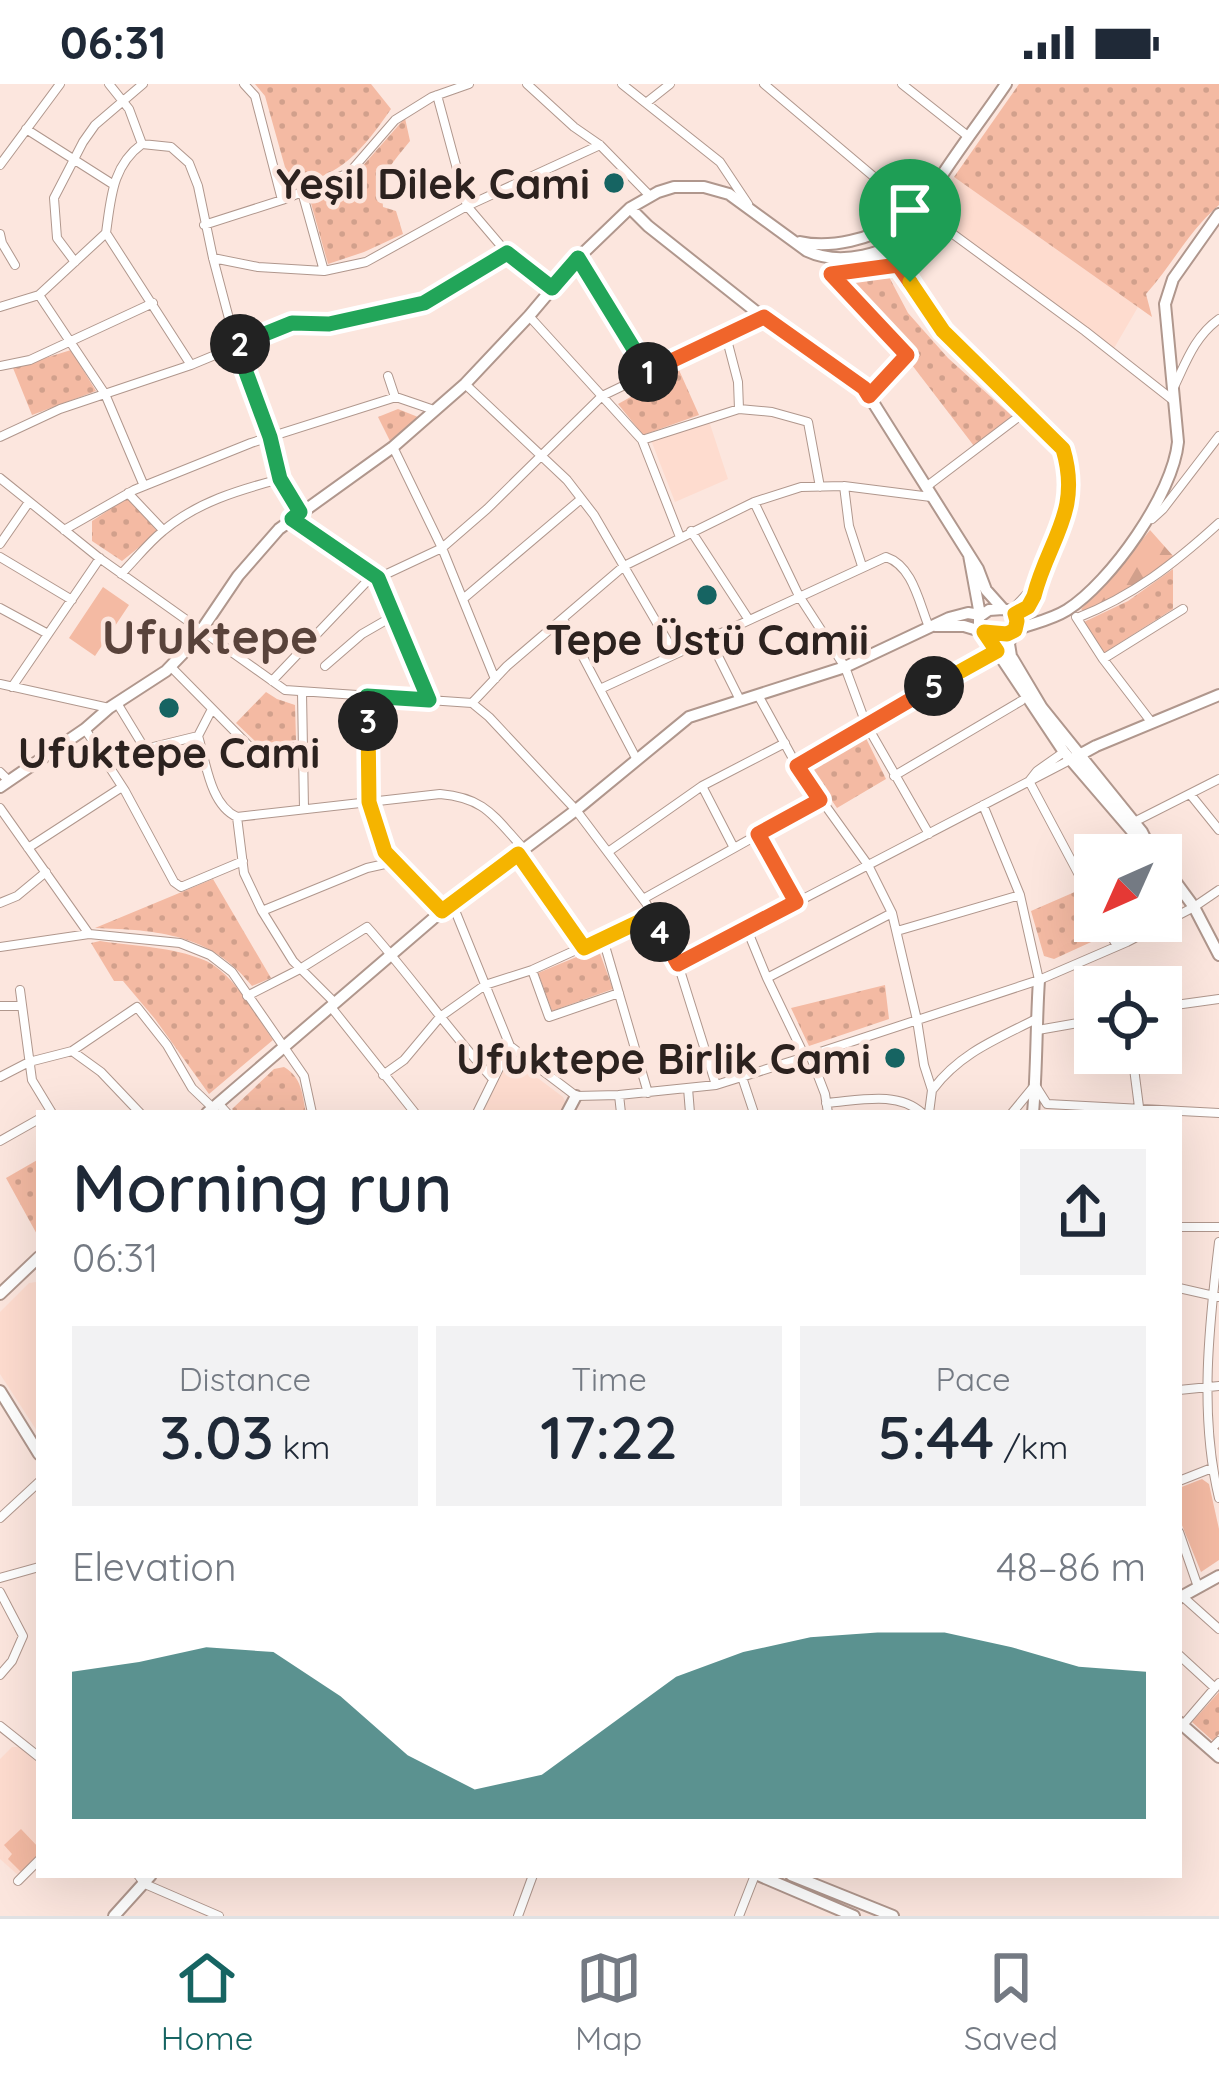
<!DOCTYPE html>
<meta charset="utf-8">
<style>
:root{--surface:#fff;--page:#f2f2f3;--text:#1f2937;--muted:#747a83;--line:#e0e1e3;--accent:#166462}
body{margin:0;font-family:Quicksand,sans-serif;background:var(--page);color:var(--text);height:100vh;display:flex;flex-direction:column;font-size:45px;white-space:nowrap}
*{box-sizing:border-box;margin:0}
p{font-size:39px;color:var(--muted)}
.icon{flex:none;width:66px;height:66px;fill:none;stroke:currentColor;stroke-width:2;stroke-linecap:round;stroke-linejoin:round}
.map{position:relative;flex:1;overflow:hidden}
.drawer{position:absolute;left:36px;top:1026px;width:1146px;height:768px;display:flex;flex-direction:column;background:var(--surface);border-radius:0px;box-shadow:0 12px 48px #0002}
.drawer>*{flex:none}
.needle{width:78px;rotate:225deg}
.tools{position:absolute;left:1074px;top:750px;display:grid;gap:24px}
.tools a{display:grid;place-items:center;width:108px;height:108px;border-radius:0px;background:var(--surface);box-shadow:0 12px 48px #0002;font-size:60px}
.pin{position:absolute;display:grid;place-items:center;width:102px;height:102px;color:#fff;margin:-123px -51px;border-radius:50% 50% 50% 0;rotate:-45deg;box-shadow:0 0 12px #0007}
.pin .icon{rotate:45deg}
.km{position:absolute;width:60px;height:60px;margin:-30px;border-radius:50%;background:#222;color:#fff;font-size:33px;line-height:60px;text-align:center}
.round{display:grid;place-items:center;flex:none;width:126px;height:126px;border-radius:0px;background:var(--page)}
.overview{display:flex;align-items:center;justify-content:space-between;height:204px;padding:0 36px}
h1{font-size:66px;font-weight:600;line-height:90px}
.figures{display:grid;grid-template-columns:repeat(3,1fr);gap:18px;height:204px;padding:12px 36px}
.figures div{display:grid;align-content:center;border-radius:0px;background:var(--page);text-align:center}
.figures b{font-size:60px;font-weight:600}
.figures small{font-size:33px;font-weight:400}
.figures p{font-size:33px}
.chart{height:336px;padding:24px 36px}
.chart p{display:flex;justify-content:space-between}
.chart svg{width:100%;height:216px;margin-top:12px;fill:var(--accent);opacity:.7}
.status{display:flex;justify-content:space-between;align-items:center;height:84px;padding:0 60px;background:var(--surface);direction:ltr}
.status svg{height:33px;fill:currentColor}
.dock{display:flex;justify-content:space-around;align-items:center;height:168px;border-top:3px solid var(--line);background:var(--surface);font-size:33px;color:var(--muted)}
.dock a{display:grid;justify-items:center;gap:6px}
.dock .on{color:var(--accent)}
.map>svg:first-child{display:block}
.built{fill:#fedccf}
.grass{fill:#f4baa3}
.forest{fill:url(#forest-firs)}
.park{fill:url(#park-dots)}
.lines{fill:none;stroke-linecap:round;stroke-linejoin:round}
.street-casing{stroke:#b0978d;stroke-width:10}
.secondary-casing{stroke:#b0978d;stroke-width:14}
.street{stroke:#fff;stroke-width:8}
.secondary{stroke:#fff;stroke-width:10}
.split-1-casing{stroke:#fff;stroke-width:24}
.split-2-casing{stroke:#fff;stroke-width:24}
.split-3-casing{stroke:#fff;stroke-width:24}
.split-4-casing{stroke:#fff;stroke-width:24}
.split-5-casing{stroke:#fff;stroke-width:24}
.split-6-casing{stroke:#fff;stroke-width:24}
.split-1{stroke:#f0652b;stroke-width:15}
.split-2{stroke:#22a559;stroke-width:15}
.split-3{stroke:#22a559;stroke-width:15}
.split-4{stroke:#f5b400;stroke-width:15}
.split-5{stroke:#f0652b;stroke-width:15}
.split-6{stroke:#f5b400;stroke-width:15}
.poi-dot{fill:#166462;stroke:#fce6de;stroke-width:4.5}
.labels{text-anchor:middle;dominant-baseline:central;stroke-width:9;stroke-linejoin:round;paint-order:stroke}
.poi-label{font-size:42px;font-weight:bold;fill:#2c221f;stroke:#fce6de;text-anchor:end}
.quarter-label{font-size:48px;font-weight:bold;fill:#59433b;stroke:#fce6de}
</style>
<div class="status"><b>06:31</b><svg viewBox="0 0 49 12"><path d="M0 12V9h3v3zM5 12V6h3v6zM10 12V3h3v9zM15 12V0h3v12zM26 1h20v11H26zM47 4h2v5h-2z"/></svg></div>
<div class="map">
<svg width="1219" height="1832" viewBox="0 0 1219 1832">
<defs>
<pattern id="forest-firs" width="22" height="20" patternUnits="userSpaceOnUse" patternTransform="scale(3)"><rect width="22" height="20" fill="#f4baa3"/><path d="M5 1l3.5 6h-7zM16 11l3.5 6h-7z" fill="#d1a08c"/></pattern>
<pattern id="park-dots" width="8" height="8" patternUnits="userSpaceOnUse" patternTransform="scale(3)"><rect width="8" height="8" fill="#f4baa3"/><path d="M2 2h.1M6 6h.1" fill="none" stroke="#d1a08c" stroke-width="1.8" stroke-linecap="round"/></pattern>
</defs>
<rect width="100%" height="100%" fill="#fce6de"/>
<path class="built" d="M954,93l184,130 -25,43 -176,-131v-15z
M709,337l19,58 -53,23 -24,-62z
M505,979l34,16 24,18 3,6 -6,10h-77z
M36,1198l3,3v149l-39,-60v-62l29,-29z
M12,1663h7l20,17v91l-21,20 -18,-16v-100z"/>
<path class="grass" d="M103,503l26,18 -34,51 -26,-18z
M1202,1395l7,5 10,45v31l-18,12 -22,-54v-30z
M21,1745l18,19v7l-18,17 -13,-13 4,-5 -8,-9z"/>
<path class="forest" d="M1150,446l24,27 -52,37 -39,17 -2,-2 24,-23z"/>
<path class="park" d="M255,0h116l20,25c-27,39 -51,70 -101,76l-25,-89z
M1019,0h200v121c-32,28 -46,59 -73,89l6,23 -198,-140z
M405,34l5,23c-20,25 -30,33 -27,66l13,4 7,23 -39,18 -36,12 -19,-68 43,-18z
M887,189l21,40 40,45 64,58 -38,30 -62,-81 8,-10 -74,-71 20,-9z
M71,266l25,41 -64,24 -19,-47z
M679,286l20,45 -56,20 -25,-31z
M398,325l20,8 -27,26 -13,-26z
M127,414l31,34 -36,29 -30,-20v-20z
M1173,485v40l-69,44 -20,-31 44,-21z
M266,608l11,7 18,6 1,35 -38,4 -22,-21z
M863,648l23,47 -49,29 -29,-42z
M213,795l58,99 -19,8c-41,-52 -94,-56 -157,-58z
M1077,807l23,47 -46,21 -10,-3 -13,-45z
M100,857c33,5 73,6 104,19 30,13 51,54 69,80l-64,54 -54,-75 -32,-38h-9l-23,-38z
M598,864l15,41 -61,22 -14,-38z
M885,901l4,34 -80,27 -18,-38z
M284,983c18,11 18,26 22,46h-70l-4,-4 42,-40z
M39,1075v79l-33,-60z
M1219,1608v42l-6,7 -21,-19z"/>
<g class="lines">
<defs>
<path id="street" d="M109,0l20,25 13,35
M244,0l11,12 27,104
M527,0l47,43 26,18 50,51
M622,0l98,78 28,42
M764,0l148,125
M902,0l67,53
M437,11l30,111 40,47 45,35
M646,19l24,-19
M26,45l88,56
M0,81l60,-81
M302,108l22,79
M923,128l162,119 89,70
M204,141l78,-25 67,-27 46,-53 37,-23 37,-13
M106,149c5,-35 6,-67 36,-89l29,3 18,16 9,23 15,72 23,87 34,92 10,42 20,33
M106,149l85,132
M0,150l2,9 13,22
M213,174l45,9 66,4 42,-9 101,-56 133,-61
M578,174l71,115
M75,178l-18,-24 -3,-40 29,-56 12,-17 48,-41
M910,198l33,49 119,118c20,62 -13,91 -28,147l-6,11 -13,7
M39,211l66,99 39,92
M0,223l39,-12 67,-62
M529,232l113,124 38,97
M726,252l12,46 1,27
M0,282l30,-6 123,-57
M388,292l7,21
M465,300l102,96 27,35 81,139
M1174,303c12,-25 21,-51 45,-68
M870,312l37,-41 -76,-81 67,-9
M0,353l60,-28 131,-44 101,-42 37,1 95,-21 83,-50
M642,356l97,-31 33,3 36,10 12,65
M393,363l49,101 53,131
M0,394l98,79 187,133 187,13 17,14 87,93 70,93 32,61 38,121
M844,402l5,40 13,40
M926,403l99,-75
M128,409l35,37
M754,418l45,94 46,71 21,57 63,110
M292,435l86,59 51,122
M1152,435l11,-10 56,-73
M64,446l70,-40 117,-47 145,-46 38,13
M691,447l58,89
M0,460l29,-42
M0,473l72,43
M121,490c14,-14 27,-31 42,-43 34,-29 76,-41 117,-52
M378,494l64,-30 45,-39 115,-113 162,-78
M463,515l118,-100
M0,524l48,26
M1011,527l26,-28
M1076,533l27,42 49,64
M1077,534c56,-22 98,-55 142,-95
M563,535l73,139
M709,554l31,62
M1103,575l80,-50
M325,582l37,-32 33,-19
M171,583l81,82 51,-2
M272,597l101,-106
M0,600l109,24
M12,603l88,-129
M600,605l286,-132c27,9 33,46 43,70
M302,608l2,117
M758,611l39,71 71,99 24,48 25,107 7,45 8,25 -3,23
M367,612l2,106 16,50 57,59
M117,619l28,46 53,-13
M472,619l35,-37 117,-100 130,-64 47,-15 43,-1 87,11
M212,625l-14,27c8,26 12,69 39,81l7,56 18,38 31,50 41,41
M85,645l40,62 49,91 7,5 62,-26
M797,682l69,-42 131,-73
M0,688l9,9
M894,692l127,-75
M1030,696l7,-9 27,-19
M1029,697l66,124
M702,702l32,62
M1190,710l29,36
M983,721l37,90 19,85
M0,724l89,126 91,9 30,12 22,17 72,104 8,37
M237,733l203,-23c46,4 54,23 84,55
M1134,738l85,-43
M758,750l38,68
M28,764l94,-61
M608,768l94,-66 83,-43
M518,769l66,95
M643,815l177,-99
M0,819l17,-7 29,-24
M452,819l58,143 66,50 43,-1 97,-10 89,-28 234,-77 88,-38 67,-35 25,-17
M262,827l105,-43 27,-6
M1103,837l14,25
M746,843l21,51 38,79
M897,847l123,-36
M603,855l45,154
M0,863l89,-13
M678,880l392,-204
M532,886l17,47 70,-24
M767,894l125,-65
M20,906l12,90 20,33
M247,912l53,-27 67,-42c44,49 81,103 125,151
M0,922h22
M331,923l84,106
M1161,923l58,-8
M1038,946l57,-10
M72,967l65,-44 30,38 25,43 21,20
M1132,969l7,54 4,6
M810,971l15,39 3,19
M383,991l21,-15 36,-43 45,-32 47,-15 119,-54
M0,993l29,-15 43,-11 29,21 39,41
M742,993l12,36
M688,1004l2,25
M933,1005c27,-36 64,-50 103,-70
M619,1011l2,18
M218,1019l9,10
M826,1019c31,-2 71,-13 96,10
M477,1029l33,-67
M1012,1029l23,-28 12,19 172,9
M0,1057l39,-22
M1179,1143h40
M1219,1158c-10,83 -20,174 0,256
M1179,1204l40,9
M1179,1306l40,-4
M1179,1397l33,-13
M0,1434l39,-36
M1179,1448l19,55
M0,1494l39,-11
M0,1508l23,44 -11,25 -12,14
M1182,1512l37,33
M1179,1571l36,33
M1183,1641l36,-42
M0,1642l39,31
M1210,1666l9,-9
M138,1791l7,9 74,32
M18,1797l21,-21
M518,1832l15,-41
M739,1832l16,-41"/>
<path id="secondary" d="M630,124l18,18 111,88 105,74 114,181 8,21 17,19
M899,149l11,49
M800,158c30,7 72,-3 98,-21 11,-7 20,-18 30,-27
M989,526l14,-1 10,3 4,9 -2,9 -8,3 -23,-1 -5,-5v-10z
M935,542h29l20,6 80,120 73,85 18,18
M1015,546c18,-7 36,-10 52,-20 44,-28 106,-116 111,-168l-13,-138 8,-25 46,-65
M1012,548l-3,12 2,12 31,52 100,124 5,10
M1074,674l22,-12 123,-51
M0,703l85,-58 24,-21 57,-37 26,-27 46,-68 41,-47 114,-82 72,-63 64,-68 49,-58 52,-50 28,-16 16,-5h30l25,7 78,57c32,15 83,5 106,-23 10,-12 14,-28 22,-42 22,-35 48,-68 71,-102
M1161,778l33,45 25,48
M207,1029l235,-202 134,-101 113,-93 156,-50 104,-49 19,-5 12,2 -11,-60
M567,1029l9,-17
M1033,1029c4,-45 3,-89 6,-133
M0,1210l39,-37
M0,1307l39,63
M1179,1514l40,-22
M1179,1638l40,35
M758,1791l96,41
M791,1791l102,41
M114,1832l37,-41"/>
</defs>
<use href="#street" class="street-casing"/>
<use href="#secondary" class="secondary-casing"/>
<use href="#street" class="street"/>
<use href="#secondary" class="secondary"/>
</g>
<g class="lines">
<defs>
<path id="split-1" d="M648,288l116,-55 100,71 5,8 38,-41 -76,-81 67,-9 12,17"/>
<path id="split-2" d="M240,260l52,-21 37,1 95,-21 83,-50 45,35 26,-30 70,114"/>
<path id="split-3" d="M240,260l-4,1 34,92 10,42 20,33 -8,7 86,59 51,122 -62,-4 1,25"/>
<path id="split-4" d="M368,637l1,81 16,50 57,59 76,-57 66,94 67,-32 9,16"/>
<path id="split-5" d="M660,848l18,32 118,-62 -38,-68 62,-34 -23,-34 137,-80"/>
<path id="split-6" d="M910,198l33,49 120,118c19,63 -15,91 -29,147l-6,11 -13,7 2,7 -2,9 -8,4 -23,-2 13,19 -63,35"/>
</defs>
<use href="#split-1" class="split-1-casing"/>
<use href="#split-2" class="split-2-casing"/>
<use href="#split-3" class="split-3-casing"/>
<use href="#split-4" class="split-4-casing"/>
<use href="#split-5" class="split-5-casing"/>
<use href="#split-6" class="split-6-casing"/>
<use href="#split-1" class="split-1"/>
<use href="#split-2" class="split-2"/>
<use href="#split-3" class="split-3"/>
<use href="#split-4" class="split-4"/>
<use href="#split-5" class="split-5"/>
<use href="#split-6" class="split-6"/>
</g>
<g class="poi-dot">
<circle cx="614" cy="99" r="12"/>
<circle cx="707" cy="511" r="12"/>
<circle cx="169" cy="624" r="12"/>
<circle cx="895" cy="974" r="12"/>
</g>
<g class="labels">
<g class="poi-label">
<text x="590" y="99">Yeşil Dilek Cami</text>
<text x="707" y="555" text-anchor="middle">Tepe Üstü Camii</text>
<text x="169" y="668" text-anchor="middle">Ufuktepe Cami</text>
<text x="871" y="974">Ufuktepe Birlik Cami</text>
</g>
<g class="quarter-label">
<text x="210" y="552">Ufuktepe</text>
</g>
</g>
</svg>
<div class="tools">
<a><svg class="needle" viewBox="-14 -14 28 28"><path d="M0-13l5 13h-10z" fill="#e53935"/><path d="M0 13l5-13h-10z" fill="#747a83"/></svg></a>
<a><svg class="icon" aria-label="locate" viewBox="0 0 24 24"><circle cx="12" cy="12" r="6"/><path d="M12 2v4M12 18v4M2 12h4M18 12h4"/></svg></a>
</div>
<div class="pin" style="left:910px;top:198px;background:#1e9e55"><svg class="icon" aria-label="arrive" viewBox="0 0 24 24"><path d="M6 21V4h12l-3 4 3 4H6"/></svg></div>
<b class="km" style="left:648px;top:288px">1</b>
<b class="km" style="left:240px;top:260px">2</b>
<b class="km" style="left:368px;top:637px">3</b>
<b class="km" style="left:660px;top:848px">4</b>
<b class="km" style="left:934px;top:602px">5</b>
<section class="drawer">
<div class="overview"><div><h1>Morning run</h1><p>06:31</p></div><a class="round"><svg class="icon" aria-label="share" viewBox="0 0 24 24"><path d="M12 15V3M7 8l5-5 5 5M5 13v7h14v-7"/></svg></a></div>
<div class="figures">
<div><p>Distance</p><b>3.03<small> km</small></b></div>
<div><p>Time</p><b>17:22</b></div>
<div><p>Pace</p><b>5:44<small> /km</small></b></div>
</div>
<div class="chart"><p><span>Elevation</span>48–86 m</p>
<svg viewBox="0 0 160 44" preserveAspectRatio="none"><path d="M0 44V14L10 12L20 9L30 10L40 19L50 31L60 38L70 35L80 25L90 15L100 10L110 7L120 6L130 6L140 9L150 13L160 14V44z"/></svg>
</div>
</section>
</div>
<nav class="dock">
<a class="on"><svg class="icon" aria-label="home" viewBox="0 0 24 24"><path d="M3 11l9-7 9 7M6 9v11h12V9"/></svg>Home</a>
<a><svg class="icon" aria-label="map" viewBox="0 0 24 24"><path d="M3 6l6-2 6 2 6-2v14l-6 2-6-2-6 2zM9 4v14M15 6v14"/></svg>Map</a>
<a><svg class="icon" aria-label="saved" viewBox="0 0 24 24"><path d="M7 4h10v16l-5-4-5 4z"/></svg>Saved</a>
</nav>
